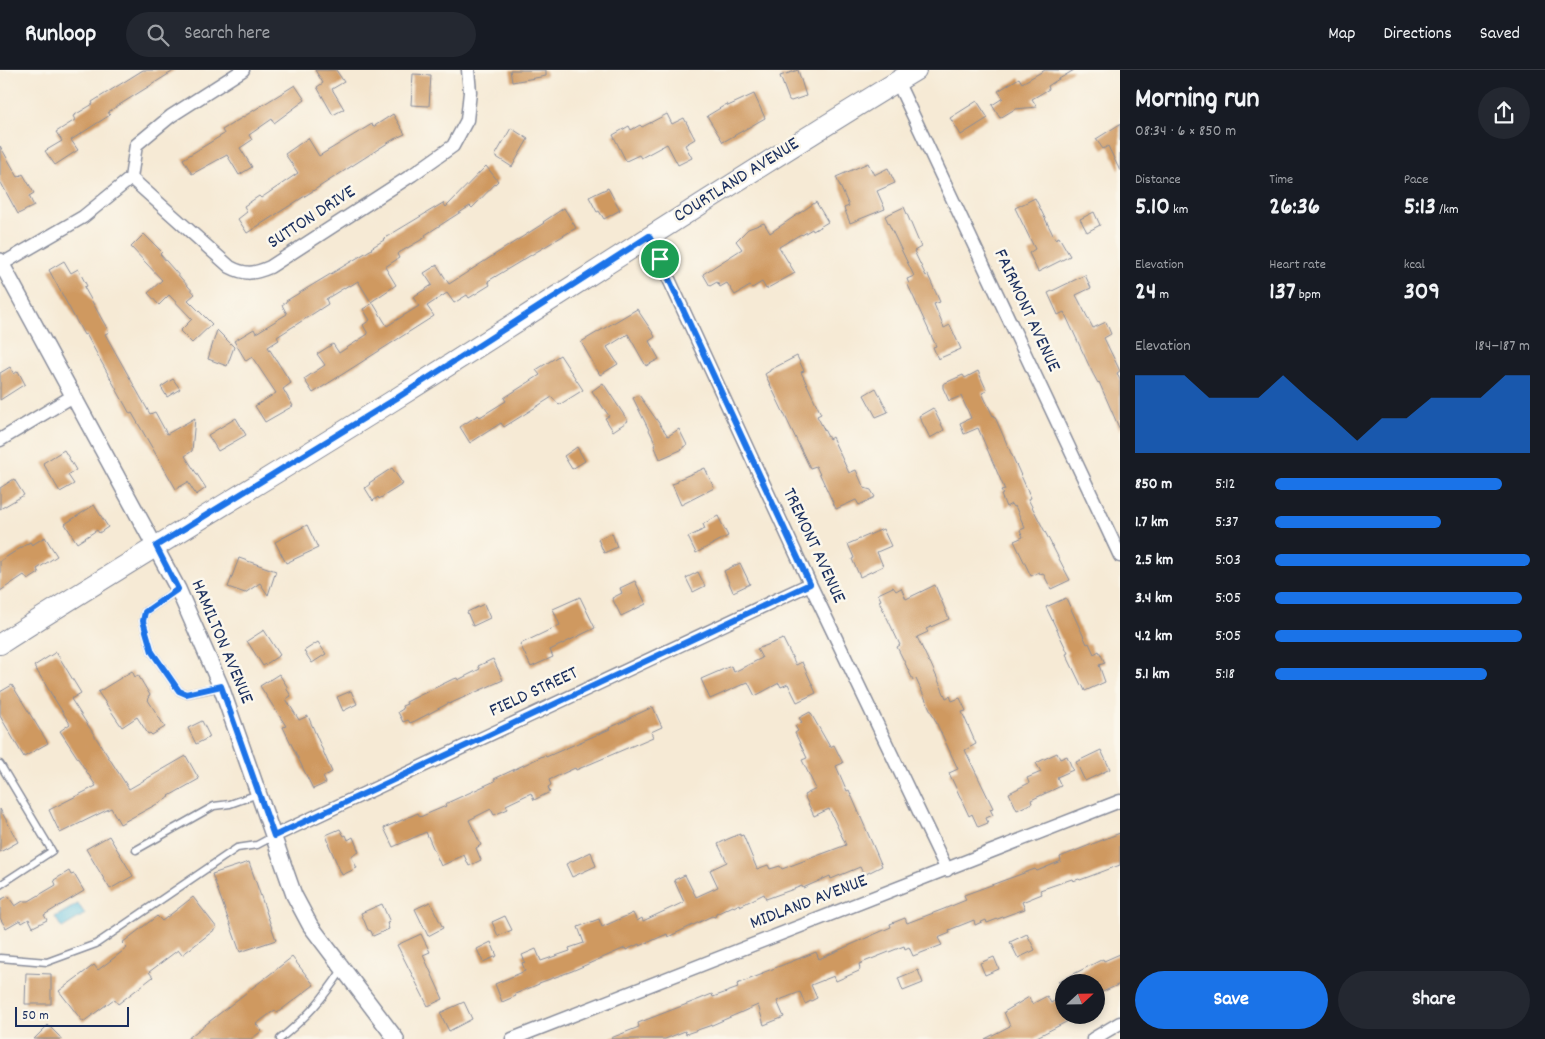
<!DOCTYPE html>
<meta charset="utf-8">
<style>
:root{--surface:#171b24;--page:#242831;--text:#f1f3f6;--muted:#9ea1a6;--line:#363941;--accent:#1a73e8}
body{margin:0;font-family:Dekko,sans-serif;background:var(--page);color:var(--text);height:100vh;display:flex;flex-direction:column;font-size:19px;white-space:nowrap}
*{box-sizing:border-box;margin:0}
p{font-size:16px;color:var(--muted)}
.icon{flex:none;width:28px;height:28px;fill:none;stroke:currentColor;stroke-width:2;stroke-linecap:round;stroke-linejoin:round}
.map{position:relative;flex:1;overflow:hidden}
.sheet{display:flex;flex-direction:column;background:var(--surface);width:425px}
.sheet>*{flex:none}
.needle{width:32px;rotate:68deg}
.fabs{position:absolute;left:1055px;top:904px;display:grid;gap:10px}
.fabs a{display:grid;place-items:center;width:50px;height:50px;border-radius:50%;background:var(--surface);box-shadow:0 2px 8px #0003;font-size:25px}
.scale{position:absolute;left:15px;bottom:12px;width:114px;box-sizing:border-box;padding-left:5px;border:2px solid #1b2f5e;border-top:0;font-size:14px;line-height:18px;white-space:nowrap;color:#1b2f5e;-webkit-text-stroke:4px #fbf7ec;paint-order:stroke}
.pin{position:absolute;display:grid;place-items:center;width:42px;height:42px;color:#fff;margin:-21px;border:2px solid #fff;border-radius:50%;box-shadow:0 1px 5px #0007}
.round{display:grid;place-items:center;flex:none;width:52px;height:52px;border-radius:26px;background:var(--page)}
.headline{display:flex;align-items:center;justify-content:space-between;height:85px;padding:0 15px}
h1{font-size:28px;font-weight:800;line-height:38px}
.metrics{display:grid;grid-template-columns:repeat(3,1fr);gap:8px;height:85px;padding:5px 15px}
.metrics div{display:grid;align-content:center}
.metrics b{font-size:25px;font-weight:800}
.metrics small{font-size:14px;font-weight:400}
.metrics p{font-size:14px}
.chart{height:140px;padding:10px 15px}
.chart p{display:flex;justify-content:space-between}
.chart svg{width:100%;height:90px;margin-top:5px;fill:var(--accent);opacity:.7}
.cta{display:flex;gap:10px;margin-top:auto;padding:10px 15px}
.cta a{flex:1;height:58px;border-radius:30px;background:var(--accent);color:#fff;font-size:20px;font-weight:800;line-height:58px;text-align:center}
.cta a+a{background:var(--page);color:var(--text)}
ul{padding:0 15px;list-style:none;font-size:16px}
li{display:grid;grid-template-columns:80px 60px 1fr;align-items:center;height:38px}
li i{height:12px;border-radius:6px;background:var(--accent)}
header{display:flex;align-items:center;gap:30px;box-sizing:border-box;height:70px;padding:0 25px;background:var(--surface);border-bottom:1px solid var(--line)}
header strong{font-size:24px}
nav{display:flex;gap:28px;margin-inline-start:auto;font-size:18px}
.search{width:350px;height:45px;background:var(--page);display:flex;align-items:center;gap:12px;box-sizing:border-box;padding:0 18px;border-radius:28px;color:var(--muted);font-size:19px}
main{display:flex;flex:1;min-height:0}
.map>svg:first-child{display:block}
.water{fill:#63c2e1;stroke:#3f78a0}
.building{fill:#cf9961}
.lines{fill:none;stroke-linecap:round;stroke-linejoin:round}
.service-casing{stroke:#888c9a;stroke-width:9}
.minor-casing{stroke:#888c9a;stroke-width:15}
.tertiary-casing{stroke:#888c9a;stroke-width:18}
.primary-casing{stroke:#888c9a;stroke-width:22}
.service{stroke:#fff;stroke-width:6}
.minor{stroke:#fff;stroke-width:12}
.tertiary{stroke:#fff;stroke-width:15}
.primary{stroke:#fff;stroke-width:20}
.route-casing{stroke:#fff;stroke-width:10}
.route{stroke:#1a73e8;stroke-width:6}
.labels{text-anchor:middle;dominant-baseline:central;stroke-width:5;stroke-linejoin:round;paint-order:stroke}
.street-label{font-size:19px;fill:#1b2f5e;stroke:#fbf7ec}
</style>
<header>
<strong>Runloop</strong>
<div class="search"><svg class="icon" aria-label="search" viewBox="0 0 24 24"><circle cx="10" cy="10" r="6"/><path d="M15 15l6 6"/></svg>Search here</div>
<nav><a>Map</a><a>Directions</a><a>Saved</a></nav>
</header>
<main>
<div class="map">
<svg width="1120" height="969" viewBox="0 0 1120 969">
<rect width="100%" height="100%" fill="#fbf7ec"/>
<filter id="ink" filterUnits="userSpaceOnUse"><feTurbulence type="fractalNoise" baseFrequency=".02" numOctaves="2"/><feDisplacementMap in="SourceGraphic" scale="10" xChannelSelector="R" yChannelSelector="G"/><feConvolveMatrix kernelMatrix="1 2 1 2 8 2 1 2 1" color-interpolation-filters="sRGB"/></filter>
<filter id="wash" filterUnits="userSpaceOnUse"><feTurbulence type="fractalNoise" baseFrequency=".0096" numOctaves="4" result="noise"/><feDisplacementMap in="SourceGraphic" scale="20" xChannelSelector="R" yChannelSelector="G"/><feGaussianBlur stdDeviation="1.12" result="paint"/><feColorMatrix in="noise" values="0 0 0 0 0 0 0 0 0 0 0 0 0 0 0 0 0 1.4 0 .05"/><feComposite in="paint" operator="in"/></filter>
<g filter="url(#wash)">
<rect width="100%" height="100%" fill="#f6ead5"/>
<path class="water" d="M78,834l7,10 -23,14 -7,-11z"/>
<g id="blocks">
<path class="building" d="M143,0h32l-67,42 2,3 -39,25 7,10 -23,15 -10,-14 17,-10 -6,-9 19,-12 -2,-4 20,-12 -1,-2z
M315,0h21l8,12 -12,7 12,20 -11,6 -16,-28 6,-4z
M510,0h36v6l-34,6z
M798,0l8,26 -15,5 -2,-1 -9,-24z
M1045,0h29l-20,12 -6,4 1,3 -17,10 5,8 -22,2 -15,9 -8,-13 11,-7 -5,-7 21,-13 3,5z
M413,4l18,1 -2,31 -18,-1z
M295,15l10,15 -31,23 -2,-4 -23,16 3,5 -12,8 12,19 -13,8 -12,-20 -35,19 -9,-15 41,-25 -2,-4z
M754,24l11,24 -42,24 -16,-26 20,-12 1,2z
M977,31l11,17 -27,17 -11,-17z
M393,44l12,20 -11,5 -147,94 -9,-14 9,-7 -3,-6 15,-10 2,2 37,-25 -13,-19 23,-16 11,18 53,-32 1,3z
M667,44l5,10 12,-6 11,21 -10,6 7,13 -14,7 -11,-21 -26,14 -2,-3 -13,6 -13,-26 16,-9 2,4 9,-5 2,2z
M1120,54v47l-12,-25 -5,3 -7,-10z
M511,58l17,11 -16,28 -17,-11z
M0,76l18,31 5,-3 11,19 -5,3 5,10 -16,8 -18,-33z
M868,93l6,12 14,-7 7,15 -18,8 8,18 -35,14 -6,-15 5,-2 -13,-29z
M486,96l12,15 -26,27 -2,-2 -45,29 1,2 -29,17 2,4 -14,9 11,18 -25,17 -13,-21 -8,5 -1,-1 -23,14 2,5 -51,33 2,3 -11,7 23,36 -8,6 10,17 -28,16 -10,-16 21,-13 -24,-36 -6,4 -12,-20 20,-12 2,4 31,-19 -5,-9 4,-3v-1l86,-52 -1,-1 13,-8 -1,-1 60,-36 3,4z
M608,118l12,22 -16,9 -5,-8 -2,1 -8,-15z
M1035,128l20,41 4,-2 11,19 -32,16 -9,-19 6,-4 -20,-41z
M816,132l12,20 -15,9 -1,-2 -10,6 -1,-1 -22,13 16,26 -29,16 -4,-7 -10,6 -2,-2 -15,9 -8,-12 -7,4 -3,-5 -7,4 -7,-12 39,-25 -6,-8 12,-12 16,-6 6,10z
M904,137l17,40 -7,4 12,25 2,-1 12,27 -6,2 10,24 6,-3 11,24 -23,10 -5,-12 3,-1 -28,-61 1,-1 -2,-5 7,-3 -29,-60z
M564,138l12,20 -88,53 2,4 -21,13 -2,-3 -13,8 -7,-10 -20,13 7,10 -121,77 -9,-14 21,-14 -8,-11 16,-10 6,9 29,-19 -5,-9 7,-5 -7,-11 10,-6 14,23 32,-20 -6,-9 19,-12 -8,-12 13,-8 12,19 95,-61 -1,-1z
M1094,142l6,13 -13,7 -7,-13z
M144,164l18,18 -2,2 35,40 -7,6 24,24 -20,19 -12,-12 12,-12 -23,-24 -10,10 -11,-12 14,-13 -31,-33z
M64,191l7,12 7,-4 9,17 -3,1 25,45 -4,2 45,80 5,-2 12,22 28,-16 -3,33 -7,5 21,32 -10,7 -8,-13 -12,7 -44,-76 -2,1 -44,-80 -2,1 -35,-65z
M1085,205l6,13 -15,7 17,33 13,-6 5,12 -7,4 16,33 -3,2 3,7v50l-21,-48 -1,1 -5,-9 -29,-62 -6,3 -10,-22z
M637,239l16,24 2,4 -6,4 10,18 -13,7 -18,-32 -21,13 11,17 -18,11 -19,-33z
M217,260l17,17 -7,19 -19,-7z
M560,285l23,35 -24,15 -7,-8 -48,30 -3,-4 -31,20 -10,-16 18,-12 2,2 26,-16 -2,-3 36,-23 -4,-5z
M797,286l7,15 -3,1 20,42 -4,2 12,23 3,-2 17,36 7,-3 8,18 7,2 4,7 -16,8 -3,-5 -20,9 -20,-43 -6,2 -45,-94 5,-3v-1z
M10,297l4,7 4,-3 7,13 -25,16v-27z
M978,301l9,20 -5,2 11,23 1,-1 37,83 -3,1 42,81 -19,9 -8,-16 -3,1 -1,-2 -8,4 -17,-35 9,-4 -3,-7 5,-2 -10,-22 -2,1 -2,-3 -5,3 -5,-12 2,-1 -2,-3 4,-1 -27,-62 -14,6 -4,-11 11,-5 -10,-22 -12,5 -6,-13v-4l20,-9 2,3z
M173,309l7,10 -13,8 -6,-10z
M603,313l25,38 -15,10 -8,-13 4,-2 -17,-25z
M876,318l12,24 -12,5 -12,-22z
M639,325l29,41 11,-7 8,16 -4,2v2l-23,10 -6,-14 2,-1 -23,-46z
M933,338l11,22 -14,8 -11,-22z
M236,348l10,17 -28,16 -10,-16z
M577,377l8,14 -13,8 -8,-13z
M64,380l12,20 -8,5 6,9 -14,8 -17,-29z
M392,398l11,16 -24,15 -1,-2 -5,4 -8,-13 5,-4 -1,-1z
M705,398l9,20 -33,17 -9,-21 6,-2 -1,-2z
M14,409l10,16 -24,14v-21z
M94,435l14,22 -9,6 -2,-3 -20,13 -12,-19z
M718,446l10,20 -32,17 -8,-16 17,-8 -2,-5z
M307,455l11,23 -32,15 -11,-21z
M883,459l8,17 -14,6 6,14 -23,11 -8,-18 2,-1 -6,-14z
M612,463l5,14 -13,6 -6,-14z
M45,467l12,19 -20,13 2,4 -11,7 -4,-5 -24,16v-30l30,-19 2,3z
M239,488l37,13 -8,24 -8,-12 -15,10 -17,-6z
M740,493l10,21 -17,8 -9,-21z
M698,502l7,14 -12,6 -7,-14z
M635,511l11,23 -25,12 -9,-18 10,-5 -2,-5z
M935,515l14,34 -23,10 2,3 -11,5 12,25h1l16,36 4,-2 2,5 8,-3 6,13 -4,1 14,32 -11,6 28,58 -3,1 3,6 -7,3 2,5 -10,4 -6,-13 -3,2 -20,-43 9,-4 -42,-90 -3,1 -10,-21 -6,-12 3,-2 -21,-44 2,-1 -3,-6 15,-7 3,4 5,-3 5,11z
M580,527l15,31 -45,22 3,7 -22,10 -11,-23 40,-19 -7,-16z
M1066,528l21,46 2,-1 5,11 5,-3 6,12 -6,2 6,17 -20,9 -3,-7 -1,1 -15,-31 2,-1 -22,-46z
M484,534l6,14 -17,8 -6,-14z
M264,560l16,25 -17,11 -16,-25z
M783,569l13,26 6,-3 14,31 -19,9 -9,-18 -7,3 -2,-4 -24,13 -7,-14 -38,17 -9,-20 30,-13 3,6 28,-14 -5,-9z
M318,572l8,12 -14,9 -8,-12z
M56,582l25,41 -10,6 58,90 57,-33 13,23 -30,17 1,1 -50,27 -9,-16 -51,25 -11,-23 47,-24 -36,-55 10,-7 -36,-58z
M493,589l10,21 -54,24v-1l-34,18 -5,2 -2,-3 -5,2 -5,-10 5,-3 -1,-3 5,-2 -1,-2 45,-22 6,-2 1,2 22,-11 -2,-3z
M132,601l3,6 3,-2 12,20 -2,1 1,3 -1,1 17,27 -13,8 -2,-2 -2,1 -11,-17 -15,10 -24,-35z
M279,604l9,14h-2l5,8 -5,3 13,21 9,-4 24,56 -9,5 3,6 -13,6 -30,-62 3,-1 -26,-40z
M12,615l36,58 -24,14 -24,-41v-24z
M351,621l6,13 -14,7 -6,-14z
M653,637l9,20 -11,5 2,5 -77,33 -1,-2 -26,12 2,5 -3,2 2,5 -16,8 -3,-7 -25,12 2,4 -14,6 -3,-6 -22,11 12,25 -5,3 5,12 -12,6 -5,-11 -23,11 -15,-34 -33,15 -9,-19 34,-15 2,4 26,-11 -1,-2 39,-18 11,-5 -1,-2 51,-24 1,2 64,-28 -1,-1 20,-9v-1z
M810,642l20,35 4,-2 9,18 -7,3 11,25 2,-1 33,76 -18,9 -4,-8 -29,12 -1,-3 -27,12 -1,-2 -36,13 -2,-5 -24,12 -1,-2 -5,3 -1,-1 -17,8 -1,3 -3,-1 -44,21 -1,-3 -27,12 -1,-2 -13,6 -1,-2 -53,23 -33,12v1l-24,10 1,2 -14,6 -7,-18 30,-13 -3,-8 3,-1 -3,-7 14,-6 5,12 29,-10 -1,-3 15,-5 -6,-16 21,-8 3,8 31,-14 4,8 5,-3 1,3 41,-19 -10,-22 11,-5 11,22 22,-10 -8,-17 17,-8 -9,-18 10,-5 12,-5v2l3,-1 14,34 11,-4 2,4 10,-3 2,3 64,-24 -17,-36 -15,7 -10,-21 12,-6 -14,-29 5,-2 -12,-25 3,-2 -3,-5 7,-4 -3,-4z
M202,651l8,16 -14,7 -8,-16z
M1101,680l9,19 -25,12 -9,-19z
M1057,683l3,6 7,-3 6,14 -16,7 4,9 -30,14 1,3 -15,7 -8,-17 20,-10 -2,-5 14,-6 -5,-9z
M0,739l18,33 -18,10z
M340,759l4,7 2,-1 2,5 5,-3 6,15 -8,4 6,12 -15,7 -14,-32h1l-3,-8z
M1120,763v32l-40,15 -1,-1 -6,2 -1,-2 -32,11 2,4 -20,8 3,7 -17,6 -21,8 -1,-3 -11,5 -1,-5 -25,10 1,3 -12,5 4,7 -29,11 -4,-9 -4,2 -1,-3 -45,18 1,5 -1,2 -23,10 -2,-5 -23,9 6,13 -12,6 -5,-12 -23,9 7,16 -20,8 -6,-20 -46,20 -26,9 -1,-3 -20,8h-54v-1l28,-11 -1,-4 62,-24 12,-5 1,3 25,-9 -1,-4 26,-10 -1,-1 54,-21 3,7 72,-32 -1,-3 15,-6 2,5 37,-14 22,-9 -2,-5 71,-26 2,2 24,-10 -1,-4z
M109,766l24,40 -23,13 -24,-40z
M591,782l5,14 -24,11 -6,-13z
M249,792l27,78 -36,12 -28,-78z
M69,801l2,4 3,-1 10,17 -40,24 3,5 -14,7 -4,-8 -7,4 -2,-3 -14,8 -6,-10v-18l8,-4 7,10 8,-5h6l27,-16 -2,-5z
M193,827l24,31 -35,27 -4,-5 -29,22 4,5 -35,27 -4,-5 -31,23 -24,-31 35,-26 4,5 29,-22 -5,-5 35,-27 5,5z
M430,832l13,26 -15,8 -13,-27z
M382,834l8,18 -3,1 2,6 -16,7 -2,-5 -3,-1 -7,-17z
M505,846l7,14 -14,6 -6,-14z
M421,864l9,18 -7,3 20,44 -15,7 -31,-61z
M1027,864l8,16 -17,8 -8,-16z
M491,872l6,14 -14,6 -6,-13z
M1120,884v30l-24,11v-13h-38l45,-23 1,2z
M292,887l22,28 -37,28 -2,-3 -19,14 6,7 -11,8h-64z
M994,887l5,12 -14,6 -5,-12z
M918,900l5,13 -20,8 -5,-13z
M26,903l25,1v30h-26z
M1047,926l4,7 8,-5 5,9v8h3l-1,1 2,5 -35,18h-48l25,-13 -6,-14 25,-15 3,7z
M464,932l8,17 -23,12 -9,-18z
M48,955l14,14h-28z"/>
</g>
</g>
<g filter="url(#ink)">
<use href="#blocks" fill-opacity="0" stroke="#888c9a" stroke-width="1"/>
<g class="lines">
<defs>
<path id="service" d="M178,519l-33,23 -2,9 9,31 27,39 7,3 34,-7
M0,694l52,87 -52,34
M136,780l78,-44 16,-2 28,-10
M0,888l47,4 49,-18 141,-96 20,-3 15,-8
M280,969c28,-23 42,-39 62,-69"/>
<path id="minor" d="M897,11l223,475
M131,108l99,89c15,8 24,7 40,0l142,-92 41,-29 14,-26 3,-28 -2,-22
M649,166l161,348 137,286
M2,194l81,-47 48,-39 5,-33 35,-29 72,-46
M0,370l73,-44
M274,766l536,-252
M512,969l608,-238
M1093,969l27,-16"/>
<path id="tertiary" d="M0,191l178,328 43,98 73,208 16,30 86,114"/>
<path id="primary" d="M0,574c131,-84 265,-163 397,-246 173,-109 344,-222 519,-328"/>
</defs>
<use href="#service" class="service-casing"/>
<use href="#minor" class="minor-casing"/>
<use href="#tertiary" class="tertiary-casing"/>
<use href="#primary" class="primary-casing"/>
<use href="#service" class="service"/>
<use href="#minor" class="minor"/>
<use href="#tertiary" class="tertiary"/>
<use href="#primary" class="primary"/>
</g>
</g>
<g class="lines" filter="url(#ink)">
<defs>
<path id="route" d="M649,166l161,348 -536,252 -53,-150 -35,8 -7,-3 -27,-39 -9,-31 2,-9 33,-23 -22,-43 241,-148z"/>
</defs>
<use href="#route" class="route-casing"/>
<use href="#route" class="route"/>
</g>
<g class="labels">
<g class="street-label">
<text transform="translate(737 111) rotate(-32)">COURTLAND AVENUE</text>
<text transform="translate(312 148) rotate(-33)">SUTTON DRIVE</text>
<text transform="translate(1026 241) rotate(65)">FAIRMONT AVENUE</text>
<text transform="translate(813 476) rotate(65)">TREMONT AVENUE</text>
<text transform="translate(221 572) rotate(67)">HAMILTON AVENUE</text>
<text transform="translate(534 623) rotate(-25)">FIELD STREET</text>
<text transform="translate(809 833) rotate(-21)">MIDLAND AVENUE</text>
</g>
</g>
</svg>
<div class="fabs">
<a><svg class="needle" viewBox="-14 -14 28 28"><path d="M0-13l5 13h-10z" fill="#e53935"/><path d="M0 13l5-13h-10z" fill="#9ea1a6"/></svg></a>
</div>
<div class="scale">50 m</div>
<div class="pin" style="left:660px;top:189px;background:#1e9e55"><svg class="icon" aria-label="arrive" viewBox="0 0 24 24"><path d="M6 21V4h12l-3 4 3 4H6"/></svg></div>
</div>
<section class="sheet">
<div class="headline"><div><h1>Morning run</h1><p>08:34 · 6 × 850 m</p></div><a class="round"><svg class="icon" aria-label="share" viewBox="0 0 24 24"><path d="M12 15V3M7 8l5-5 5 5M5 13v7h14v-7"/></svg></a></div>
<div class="metrics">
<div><p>Distance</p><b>5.10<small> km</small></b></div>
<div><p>Time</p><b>26:36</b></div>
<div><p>Pace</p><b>5:13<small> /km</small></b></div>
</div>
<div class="metrics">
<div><p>Elevation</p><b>24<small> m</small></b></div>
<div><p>Heart rate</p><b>137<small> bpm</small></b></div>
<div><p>kcal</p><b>309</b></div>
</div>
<div class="chart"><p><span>Elevation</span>184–187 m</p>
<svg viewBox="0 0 160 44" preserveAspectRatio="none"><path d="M0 44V6L10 6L20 6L30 17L40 17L50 17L60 6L70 17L80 27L90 38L100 27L110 27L120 17L130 17L140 17L150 6L160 6V44z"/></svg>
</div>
<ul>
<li><b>850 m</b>5:12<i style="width:89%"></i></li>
<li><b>1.7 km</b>5:37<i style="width:65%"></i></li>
<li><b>2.5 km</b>5:03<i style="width:100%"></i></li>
<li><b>3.4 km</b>5:05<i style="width:97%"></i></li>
<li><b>4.2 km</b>5:05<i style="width:97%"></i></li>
<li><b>5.1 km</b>5:18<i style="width:83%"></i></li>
</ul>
<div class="cta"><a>Save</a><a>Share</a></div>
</section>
</main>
